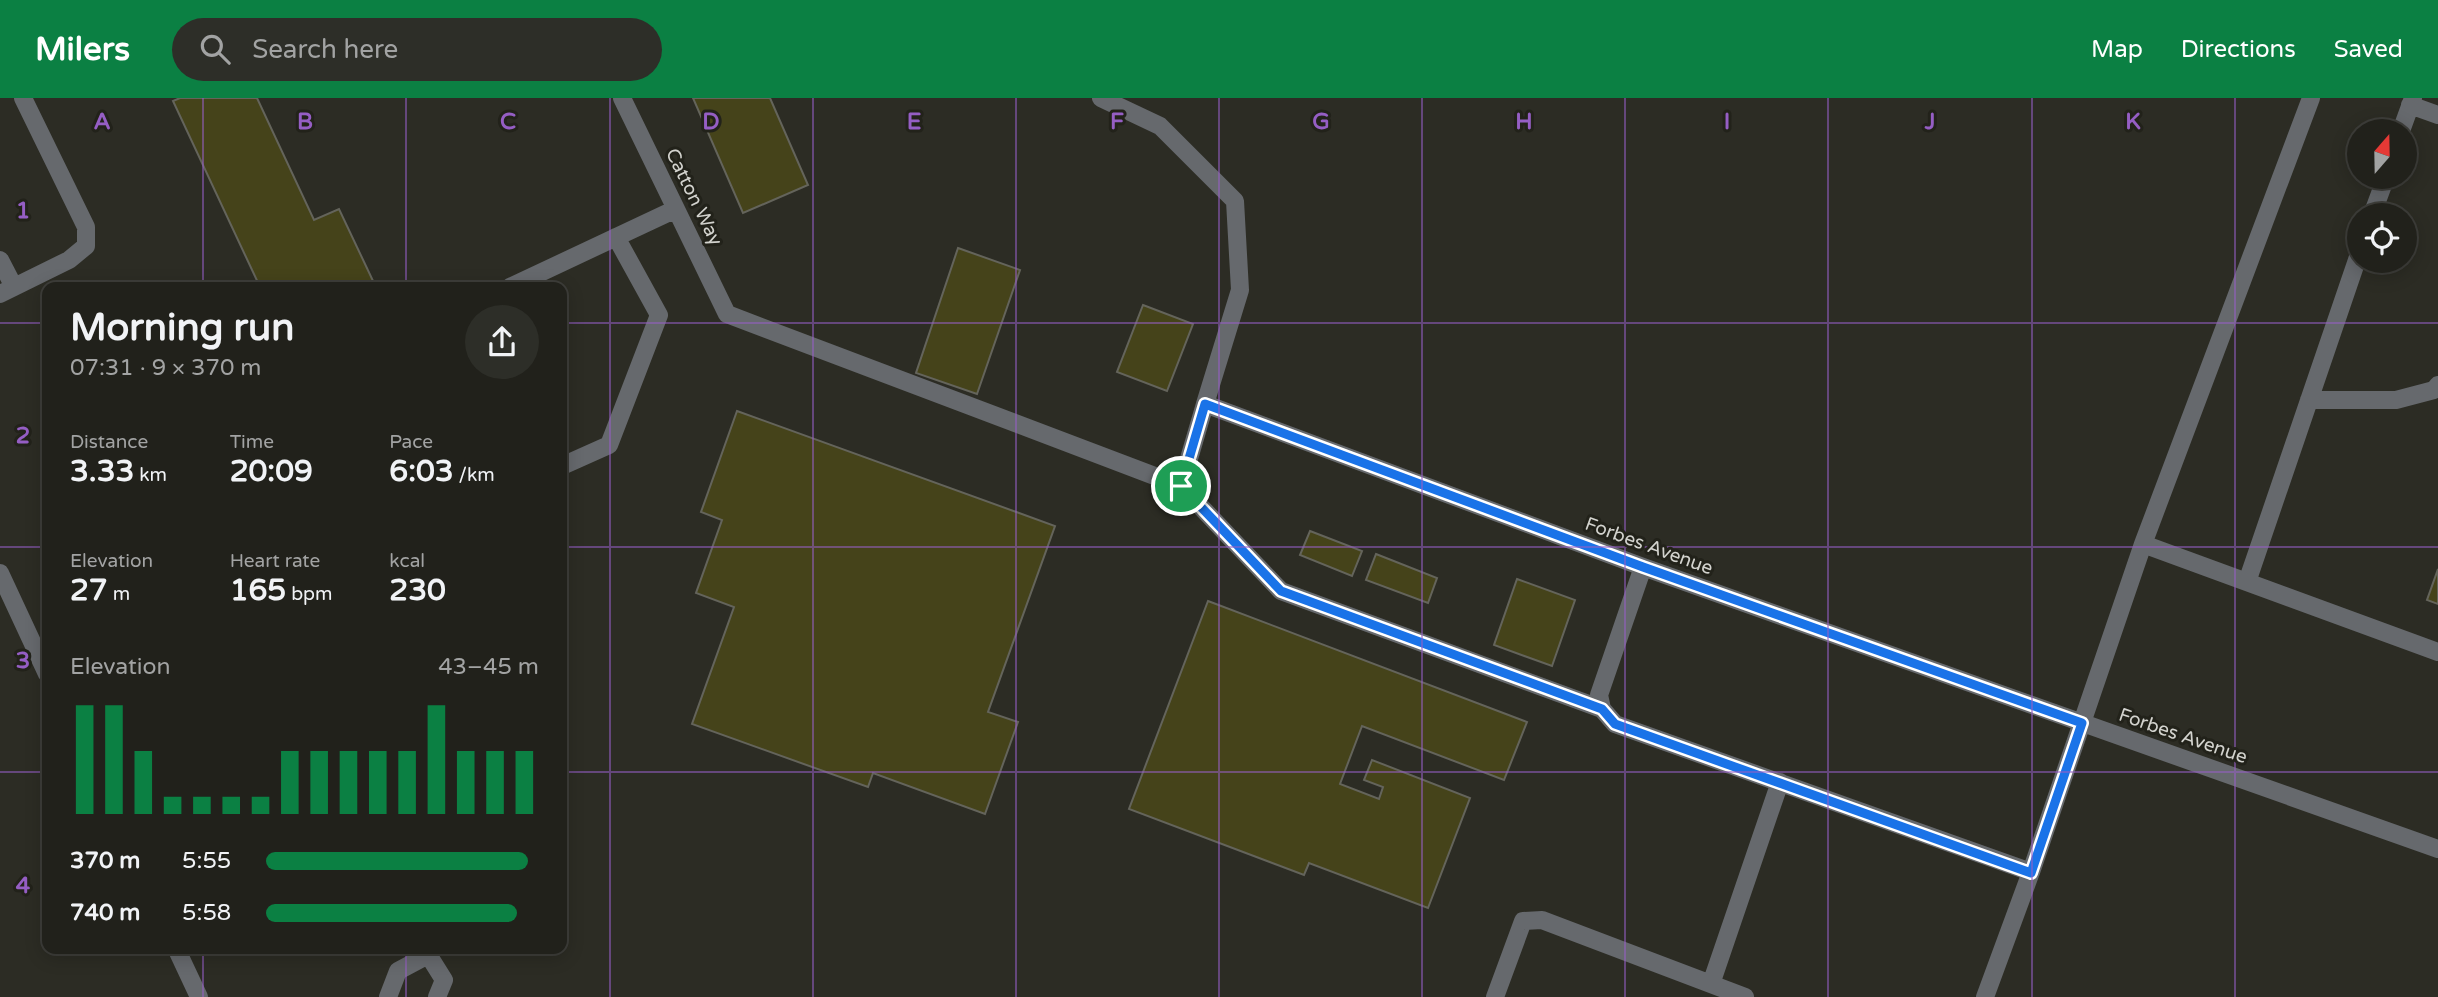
<!DOCTYPE html>
<meta charset="utf-8">
<style>
:root{--surface:#21211b;--page:#2d2e28;--text:#f1f3f6;--muted:#a2a3a3;--line:#3e3e3a;--accent:#0b8043}
body{margin:0;font-family:"Varela Round",sans-serif;background:var(--page);color:var(--text);height:100vh;display:flex;flex-direction:column;font-size:26px;white-space:nowrap}
*{box-sizing:border-box;margin:0}
p{font-size:23px;color:var(--muted)}
.icon{flex:none;width:38px;height:38px;fill:none;stroke:currentColor;stroke-width:2;stroke-linecap:round;stroke-linejoin:round}
.map{position:relative;flex:1;overflow:hidden}
.drawer{position:absolute;left:42px;top:184px;width:525px;height:672px;display:flex;flex-direction:column;background:var(--surface);border-radius:14px;box-shadow:0 4px 18px #0003,0 0 0 2px var(--line)}
.drawer>*{flex:none}
.needle{width:46px;rotate:20deg}
.fabs{position:absolute;left:2347px;top:21px;display:grid;gap:14px}
.fabs a{display:grid;place-items:center;width:70px;height:70px;border-radius:50%;background:var(--surface);box-shadow:0 4px 18px #0003,0 0 0 2px var(--line);font-size:35px}
.pin{position:absolute;display:grid;place-items:center;width:60px;height:60px;color:#fff;margin:-30px;border:4px solid #fff;border-radius:50%;box-shadow:0 2px 7px #0007}
.round{display:grid;place-items:center;flex:none;width:74px;height:74px;border-radius:37px;background:var(--page)}
.headline{display:flex;align-items:center;justify-content:space-between;height:119px;padding:0 28px}
h1{font-size:38px;font-weight:700;line-height:52px}
.figures{display:grid;grid-template-columns:repeat(3,1fr);gap:10px;height:119px;padding:7px 28px}
.figures div{display:grid;align-content:center}
.figures b{font-size:30px;font-weight:700}
.figures small{font-size:19px;font-weight:400}
.figures p{font-size:19px}
.chart{height:196px;padding:14px 28px}
.chart p{display:flex;justify-content:space-between}
.chart svg{width:100%;height:126px;margin-top:7px;stroke:var(--accent);stroke-width:6}
ul{padding:0 28px;list-style:none;font-size:23px}
li{display:grid;grid-template-columns:112px 84px 1fr;align-items:center;height:52px}
li i{height:18px;border-radius:9px;background:var(--accent)}
header{display:flex;align-items:center;gap:42px;box-sizing:border-box;height:98px;padding:0 35px;background:var(--accent);color:#fff}
header strong{font-size:33px}
nav{display:flex;gap:38px;margin-inline-start:auto;font-size:24px}
.search{width:490px;height:63px;background:var(--page);display:flex;align-items:center;gap:18px;box-sizing:border-box;padding:0 24px;border-radius:38px;color:var(--muted);font-size:26px}
.map>svg:first-child{display:block}
.building{fill:#45431a;stroke:#64645b;stroke-width:2}
.lines{fill:none;stroke-linecap:round;stroke-linejoin:round}
.minor{stroke:#66696d;stroke-width:18}
.route-casing{stroke:#fff;stroke-width:14}
.route{stroke:#1a73e8;stroke-width:9}
.grid{fill:none;stroke:#955ec4;stroke-width:2;stroke-opacity:0.55}
.labels{text-anchor:middle;dominant-baseline:central;stroke-width:6;stroke-linejoin:round;paint-order:stroke}
.street-label{font-size:19px;fill:#d3d3ce;stroke:#22221a}
.grid-label{font-size:23px;text-anchor:middle;font-weight:bold;fill:#955ec4;stroke:#22221a;stroke-width:6;stroke-linejoin:round;paint-order:stroke}
</style>
<header>
<strong>Milers</strong>
<div class="search"><svg class="icon" aria-label="search" viewBox="0 0 24 24"><circle cx="10" cy="10" r="6"/><path d="M15 15l6 6"/></svg>Search here</div>
<nav><a>Map</a><a>Directions</a><a>Saved</a></nav>
</header>
<div class="map">
<svg width="2438" height="899" viewBox="0 0 2438 899">
<rect width="100%" height="100%" fill="#2c2c24"/>
<path class="building" d="M180,0h77l57,122 25,-11 35,74 -9,4h-105l-87,-186z
M693,0h77l38,87 -65,28z
M958,150l62,22 -43,124 -61,-21z
M1143,207l50,19 -26,67 -50,-19z
M737,313l318,115 -67,186 30,10 -33,92 -112,-41 -5,14 -176,-63 42,-117 -38,-14 26,-73 -21,-8z
M1310,433l52,20 -10,25 -52,-21z
M1376,456l61,24 -9,25 -62,-23z
M2438,471v35l-11,-4z
M1517,481l58,21 -23,66 -58,-21z
M1208,503l319,121 -23,58 -142,-54 -22,58 39,15 4,-12 -19,-7 8,-20 98,38 -42,110 -119,-45 -5,12 -175,-66z"/>
<g class="lines">
<path class="minor" d="M622,0l105,216 454,172 100,105 321,118
M1101,0l59,28 75,75 5,89 -35,114 438,163 795,282
M2410,7l28,10
M2401,33l12,-33
M2372,117l14,-38
M0,162l14,27
M510,189l166,-78
M0,196l69,-34 17,-14v-19l-63,-129
M2309,302h87l38,-10 4,-5
M562,368l47,-21 50,-130 -43,-78
M1181,388l24,-82
M2143,446l168,-446
M1643,469l-44,128 3,14 13,15 416,148
M0,475l47,101
M2247,484l112,-328
M176,850l23,49
M424,850l20,32 -7,17
M1711,886l69,-202
M388,899l10,-26 30,-16
M1495,899l28,-76 19,-1 203,77
M1985,899l46,-125 112,-328 295,108"/>
</g>
<g class="lines">
<defs>
<path id="route" d="M1205,306l438,163 439,156 -51,150 -416,-149 -13,-15 -321,-118 -100,-105z"/>
</defs>
<use href="#route" class="route-casing"/>
<use href="#route" class="route"/>
</g>
<path class="grid" d="M203,0v189M406,0v189M610,0v899M813,0v899M1016,0v899M1219,0v899M1422,0v899M1625,0v899M1828,0v899M2032,0v899M2235,0v899M0,225h47M562,225h1876M0,449h47M562,449h1876M0,674h47M562,674h1876M203,850v49M406,850v49"/>
<g class="labels">
<g class="street-label">
<text transform="translate(694 99) rotate(64)">Catton Way</text>
<text transform="translate(1649 448) rotate(20)">Forbes Avenue</text>
<text transform="translate(2183 638) rotate(19)">Forbes Avenue</text>
</g>
</g>
<g class="grid-label">
<text x="102" y="31">A</text>
<text x="305" y="31">B</text>
<text x="508" y="31">C</text>
<text x="711" y="31">D</text>
<text x="914" y="31">E</text>
<text x="1117" y="31">F</text>
<text x="1321" y="31">G</text>
<text x="1524" y="31">H</text>
<text x="1727" y="31">I</text>
<text x="1930" y="31">J</text>
<text x="2133" y="31">K</text>
<text x="23" y="120">1</text>
<text x="23" y="345">2</text>
<text x="23" y="570">3</text>
<text x="23" y="795">4</text>
</g>
</svg>
<div class="fabs">
<a><svg class="needle" viewBox="-14 -14 28 28"><path d="M0-13l5 13h-10z" fill="#e53935"/><path d="M0 13l5-13h-10z" fill="#a2a3a3"/></svg></a>
<a><svg class="icon" aria-label="locate" viewBox="0 0 24 24"><circle cx="12" cy="12" r="6"/><path d="M12 2v4M12 18v4M2 12h4M18 12h4"/></svg></a>
</div>
<div class="pin" style="left:1181px;top:388px;background:#1e9e55"><svg class="icon" aria-label="arrive" viewBox="0 0 24 24"><path d="M6 21V4h12l-3 4 3 4H6"/></svg></div>
<section class="drawer">
<div class="headline"><div><h1>Morning run</h1><p>07:31 · 9 × 370 m</p></div><a class="round"><svg class="icon" aria-label="share" viewBox="0 0 24 24"><path d="M12 15V3M7 8l5-5 5 5M5 13v7h14v-7"/></svg></a></div>
<div class="figures">
<div><p>Distance</p><b>3.33<small> km</small></b></div>
<div><p>Time</p><b>20:09</b></div>
<div><p>Pace</p><b>6:03<small> /km</small></b></div>
</div>
<div class="figures">
<div><p>Elevation</p><b>27<small> m</small></b></div>
<div><p>Heart rate</p><b>165<small> bpm</small></b></div>
<div><p>kcal</p><b>230</b></div>
</div>
<div class="chart"><p><span>Elevation</span>43–45 m</p>
<svg viewBox="0 0 160 44" preserveAspectRatio="none"><path d="M5 44V6M15 44V6M25 44V22M35 44V38M45 44V38M55 44V38M65 44V38M75 44V22M85 44V22M95 44V22M105 44V22M115 44V22M125 44V6M135 44V22M145 44V22M155 44V22"/></svg>
</div>
<ul>
<li><b>370 m</b>5:55<i style="width:96%"></i></li>
<li><b>740 m</b>5:58<i style="width:92%"></i></li>
</ul>
</section>
</div>
